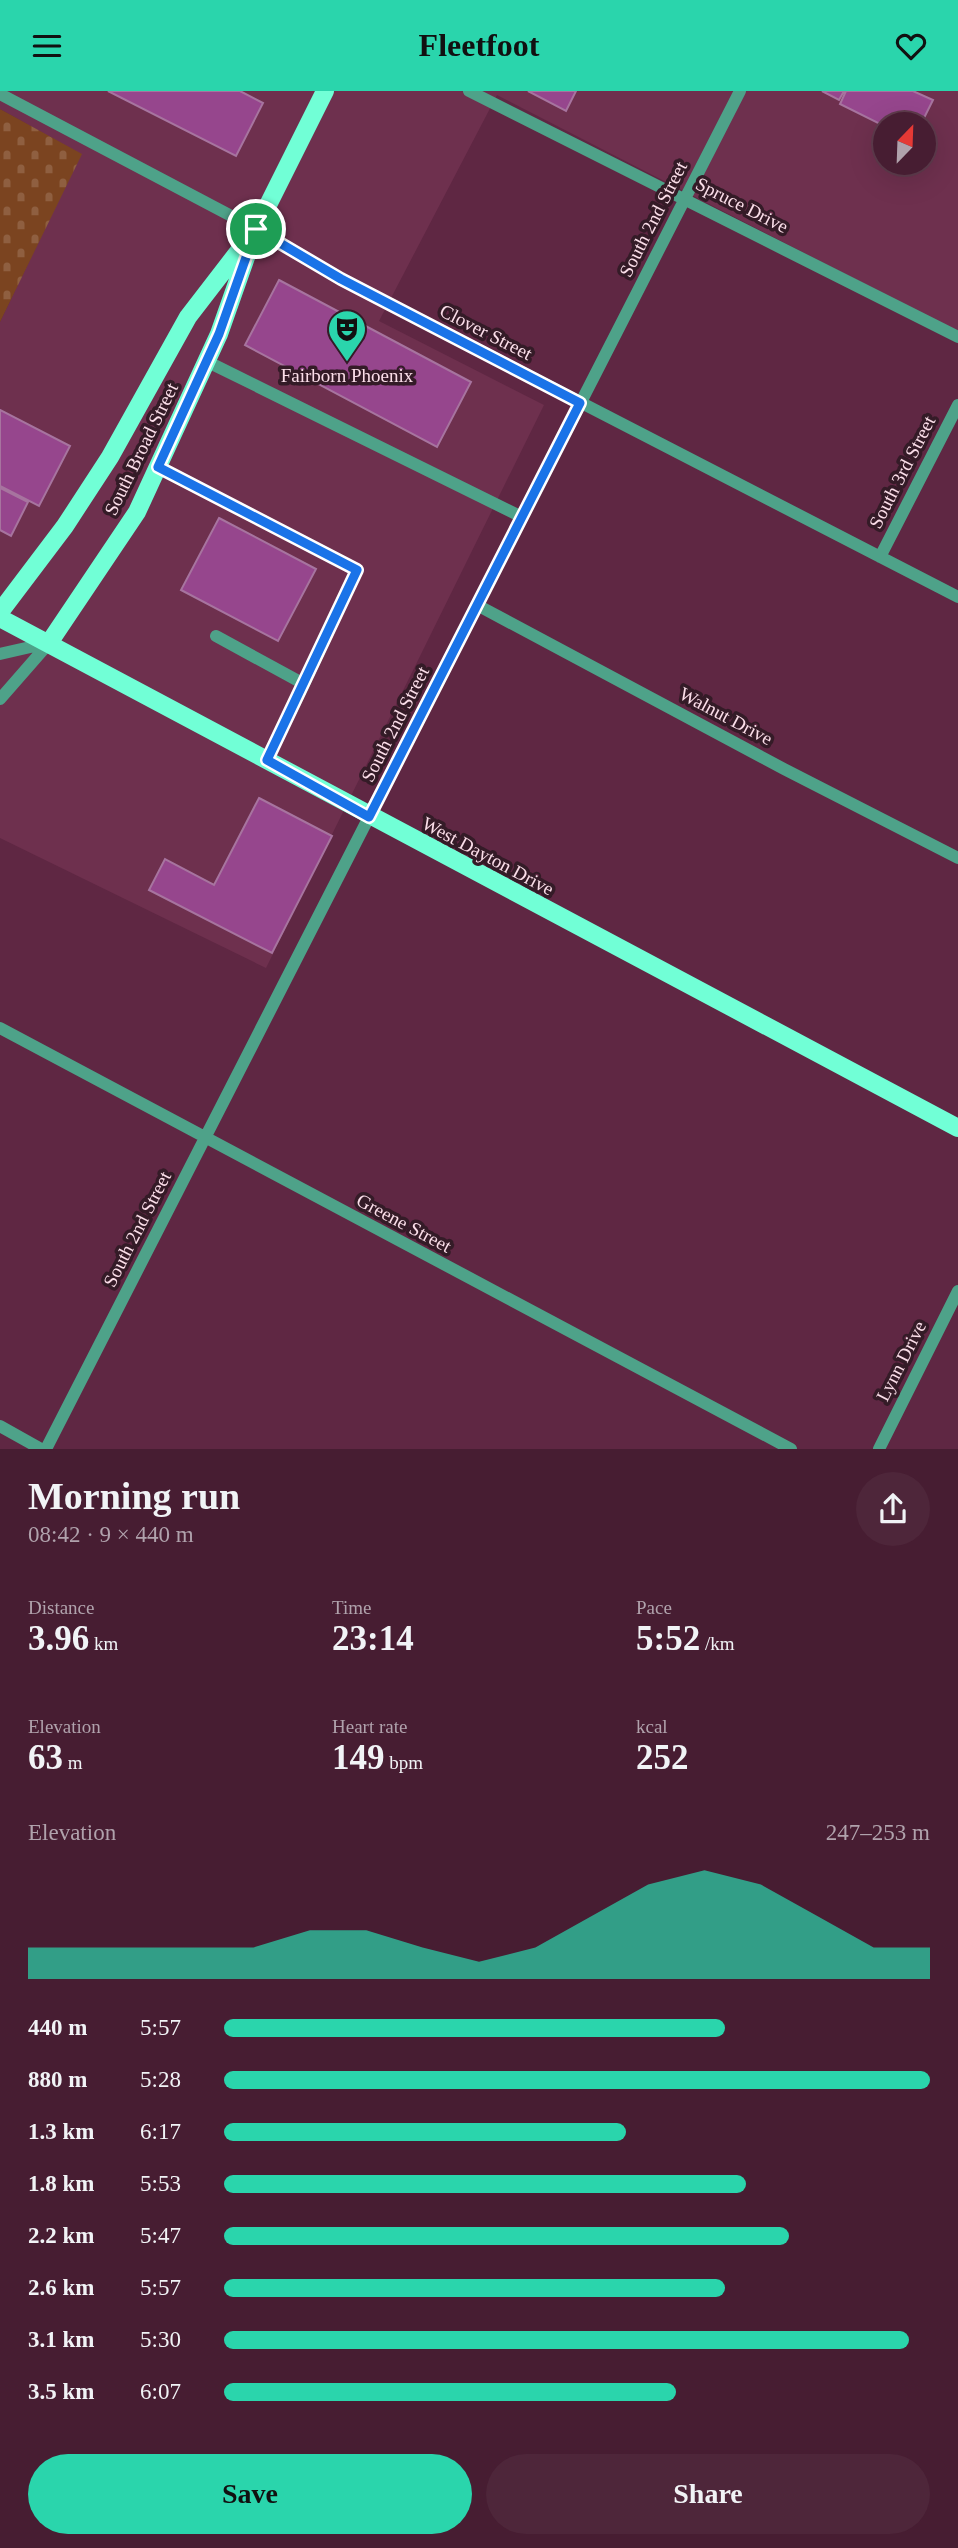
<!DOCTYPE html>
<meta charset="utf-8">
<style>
:root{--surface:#471d32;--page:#4e263a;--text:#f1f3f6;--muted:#b0a2ac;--line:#5f3b4d;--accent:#2ad5ac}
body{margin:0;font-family:Georgia,serif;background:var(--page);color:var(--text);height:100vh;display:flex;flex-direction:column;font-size:26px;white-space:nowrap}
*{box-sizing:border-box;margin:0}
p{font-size:23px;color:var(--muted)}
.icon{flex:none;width:38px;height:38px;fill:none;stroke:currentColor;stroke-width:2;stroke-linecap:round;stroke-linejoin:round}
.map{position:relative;height:1358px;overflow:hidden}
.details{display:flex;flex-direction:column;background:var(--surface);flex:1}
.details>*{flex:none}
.needle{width:46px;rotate:23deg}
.tools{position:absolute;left:873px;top:21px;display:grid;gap:14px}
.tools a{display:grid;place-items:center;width:63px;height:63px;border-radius:50%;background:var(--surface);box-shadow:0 7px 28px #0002,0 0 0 2px var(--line);font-size:35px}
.pin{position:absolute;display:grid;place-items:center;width:60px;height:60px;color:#fff;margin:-30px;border:4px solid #fff;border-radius:50%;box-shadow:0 2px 7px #0007}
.round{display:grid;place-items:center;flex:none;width:74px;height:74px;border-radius:37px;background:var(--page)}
.headline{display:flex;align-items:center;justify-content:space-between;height:119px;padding:0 28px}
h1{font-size:38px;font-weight:700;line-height:52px}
.metrics{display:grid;grid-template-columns:repeat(3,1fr);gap:10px;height:119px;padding:7px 28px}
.metrics div{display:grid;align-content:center}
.metrics b{font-size:35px;font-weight:700}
.metrics small{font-size:19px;font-weight:400}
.metrics p{font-size:19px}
.chart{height:196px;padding:14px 28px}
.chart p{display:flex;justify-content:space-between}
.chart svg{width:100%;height:126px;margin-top:7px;fill:var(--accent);opacity:.7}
.primary-button{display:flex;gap:14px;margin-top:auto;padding:14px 28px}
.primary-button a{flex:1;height:80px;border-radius:42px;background:var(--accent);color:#111;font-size:28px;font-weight:700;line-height:80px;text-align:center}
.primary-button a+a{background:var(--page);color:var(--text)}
ul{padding:0 28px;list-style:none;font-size:23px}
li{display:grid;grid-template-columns:112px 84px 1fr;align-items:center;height:52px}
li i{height:18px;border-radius:9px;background:var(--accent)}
header{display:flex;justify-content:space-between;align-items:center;height:91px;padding:0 28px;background:var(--accent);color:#111;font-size:32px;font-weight:700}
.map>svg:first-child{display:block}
.built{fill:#6e304e;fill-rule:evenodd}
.cemetery{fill:url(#cemetery-stones)}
.building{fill:#96468d;stroke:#a7749f;stroke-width:2}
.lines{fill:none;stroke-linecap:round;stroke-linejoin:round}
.minor{stroke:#4ea289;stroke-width:12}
.major{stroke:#71ffd6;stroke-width:18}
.route-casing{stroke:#fff;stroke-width:14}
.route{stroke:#1a73e8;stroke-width:9}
.labels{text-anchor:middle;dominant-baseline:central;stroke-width:7;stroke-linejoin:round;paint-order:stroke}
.street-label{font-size:19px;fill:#fbdee9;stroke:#341b27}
.poi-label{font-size:19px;fill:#fbdee9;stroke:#341b27}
</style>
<header><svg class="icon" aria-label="menu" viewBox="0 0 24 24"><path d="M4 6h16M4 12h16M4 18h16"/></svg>Fleetfoot<svg class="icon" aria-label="heart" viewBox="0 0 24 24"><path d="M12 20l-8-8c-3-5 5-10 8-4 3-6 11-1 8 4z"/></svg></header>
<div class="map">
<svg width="958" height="1358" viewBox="0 0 958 1358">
<defs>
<pattern id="cemetery-stones" width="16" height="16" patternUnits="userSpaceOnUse" patternTransform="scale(1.75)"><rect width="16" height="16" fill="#7b4420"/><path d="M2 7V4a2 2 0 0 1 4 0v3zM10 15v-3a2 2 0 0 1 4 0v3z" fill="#8f5f40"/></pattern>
</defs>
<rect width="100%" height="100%" fill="#5f2743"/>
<path class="built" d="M0,0h958v241l-461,-237 -118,226 165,84 -278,563 -266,-130v-516l81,-168 -81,-45zM886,33h38v39h-38z"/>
<path class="cemetery" d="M0,18l82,45 -82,168z"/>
<path class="building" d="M108,0h132l23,12 -27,53z
M528,0h48l-10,20z
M822,0h22l-5,9z
M846,0h67l20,9 -12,24h-35v3l-46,-23z
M279,189l192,102 -34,65 -192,-102z
M0,319l70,36 -31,60 -39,-20z
M0,397l28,14 -17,34 -11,-6z
M219,427l97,51 -38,72 -97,-51z
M259,707l73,38 -60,117 -123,-63 16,-31 49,26z"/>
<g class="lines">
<path class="minor" d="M469,0l489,246
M0,3l256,135 85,50 617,318
M206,270l316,156
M158,376l199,103 -53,114 -88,-48
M880,466l78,-152
M477,514l307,164 174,89
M0,563l48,-11
M0,608l49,-56
M267,669l37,-76
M0,937l791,421
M0,1335l41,23
M46,1358l694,-1358
M879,1358l79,-158"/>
<path class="major" d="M0,521l65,-86 45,-69 78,-140 57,-74
M0,527l958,510
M49,552l88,-131 82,-178 37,-105 69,-138"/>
</g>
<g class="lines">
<defs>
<path id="route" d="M256,138l85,50 239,124 -211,414 -102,-57 90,-190 -199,-103 61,-133z"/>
</defs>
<use href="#route" class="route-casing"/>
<use href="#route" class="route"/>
</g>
<defs>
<symbol id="theatre-pin" viewBox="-11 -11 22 30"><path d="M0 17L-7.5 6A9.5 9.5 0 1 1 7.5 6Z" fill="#2ad5ac" stroke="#341b27"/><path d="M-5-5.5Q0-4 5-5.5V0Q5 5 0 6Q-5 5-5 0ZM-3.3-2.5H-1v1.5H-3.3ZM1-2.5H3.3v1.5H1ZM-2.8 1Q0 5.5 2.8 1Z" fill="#111"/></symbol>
</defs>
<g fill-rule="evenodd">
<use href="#theatre-pin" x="325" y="216" width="44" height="60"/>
</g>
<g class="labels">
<g class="street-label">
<text transform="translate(742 114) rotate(27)">Spruce Drive</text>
<text transform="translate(653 128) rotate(-63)">South 2nd Street</text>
<text transform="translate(486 241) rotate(27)">Clover Street</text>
<text transform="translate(141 358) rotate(-64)">South Broad Street</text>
<text transform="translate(902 381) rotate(-63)">South 3rd Street</text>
<text transform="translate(726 625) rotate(28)">Walnut Drive</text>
<text transform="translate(395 633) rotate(-63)">South 2nd Street</text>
<text transform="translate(488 765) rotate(28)">West Dayton Drive</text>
<text transform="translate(404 1132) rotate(28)">Greene Street</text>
<text transform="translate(137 1138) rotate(-63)">South 2nd Street</text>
<text transform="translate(901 1270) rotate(-63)">Lynn Drive</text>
</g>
<g class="poi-label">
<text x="347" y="284">Fairborn Phoenix</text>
</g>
</g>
</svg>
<div class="tools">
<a><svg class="needle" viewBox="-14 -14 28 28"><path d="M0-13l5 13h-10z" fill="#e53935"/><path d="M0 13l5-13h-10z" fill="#b0a2ac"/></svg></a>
</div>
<div class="pin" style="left:256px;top:138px;background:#1e9e55"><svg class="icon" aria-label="arrive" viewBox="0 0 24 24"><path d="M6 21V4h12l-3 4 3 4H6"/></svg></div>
</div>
<section class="details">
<div class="headline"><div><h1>Morning run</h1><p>08:42 · 9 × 440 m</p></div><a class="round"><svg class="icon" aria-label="share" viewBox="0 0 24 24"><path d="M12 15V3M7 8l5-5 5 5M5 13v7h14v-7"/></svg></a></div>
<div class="metrics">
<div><p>Distance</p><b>3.96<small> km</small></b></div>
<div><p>Time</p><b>23:14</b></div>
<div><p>Pace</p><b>5:52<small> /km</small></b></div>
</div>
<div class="metrics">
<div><p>Elevation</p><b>63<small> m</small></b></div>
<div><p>Heart rate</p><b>149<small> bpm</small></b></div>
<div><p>kcal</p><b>252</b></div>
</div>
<div class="chart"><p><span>Elevation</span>247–253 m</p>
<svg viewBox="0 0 160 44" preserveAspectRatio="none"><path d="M0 44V33L10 33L20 33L30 33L40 33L50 27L60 27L70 33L80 38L90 33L100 22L110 11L120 6L130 11L140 22L150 33L160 33V44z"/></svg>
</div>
<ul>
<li><b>440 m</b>5:57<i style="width:71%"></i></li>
<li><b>880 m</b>5:28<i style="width:100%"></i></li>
<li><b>1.3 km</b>6:17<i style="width:57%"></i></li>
<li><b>1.8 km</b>5:53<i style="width:74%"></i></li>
<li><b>2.2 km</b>5:47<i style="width:80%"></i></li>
<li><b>2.6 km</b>5:57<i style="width:71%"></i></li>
<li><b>3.1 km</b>5:30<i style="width:97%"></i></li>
<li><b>3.5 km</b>6:07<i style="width:64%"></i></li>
</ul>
<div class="primary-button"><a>Save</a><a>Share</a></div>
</section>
